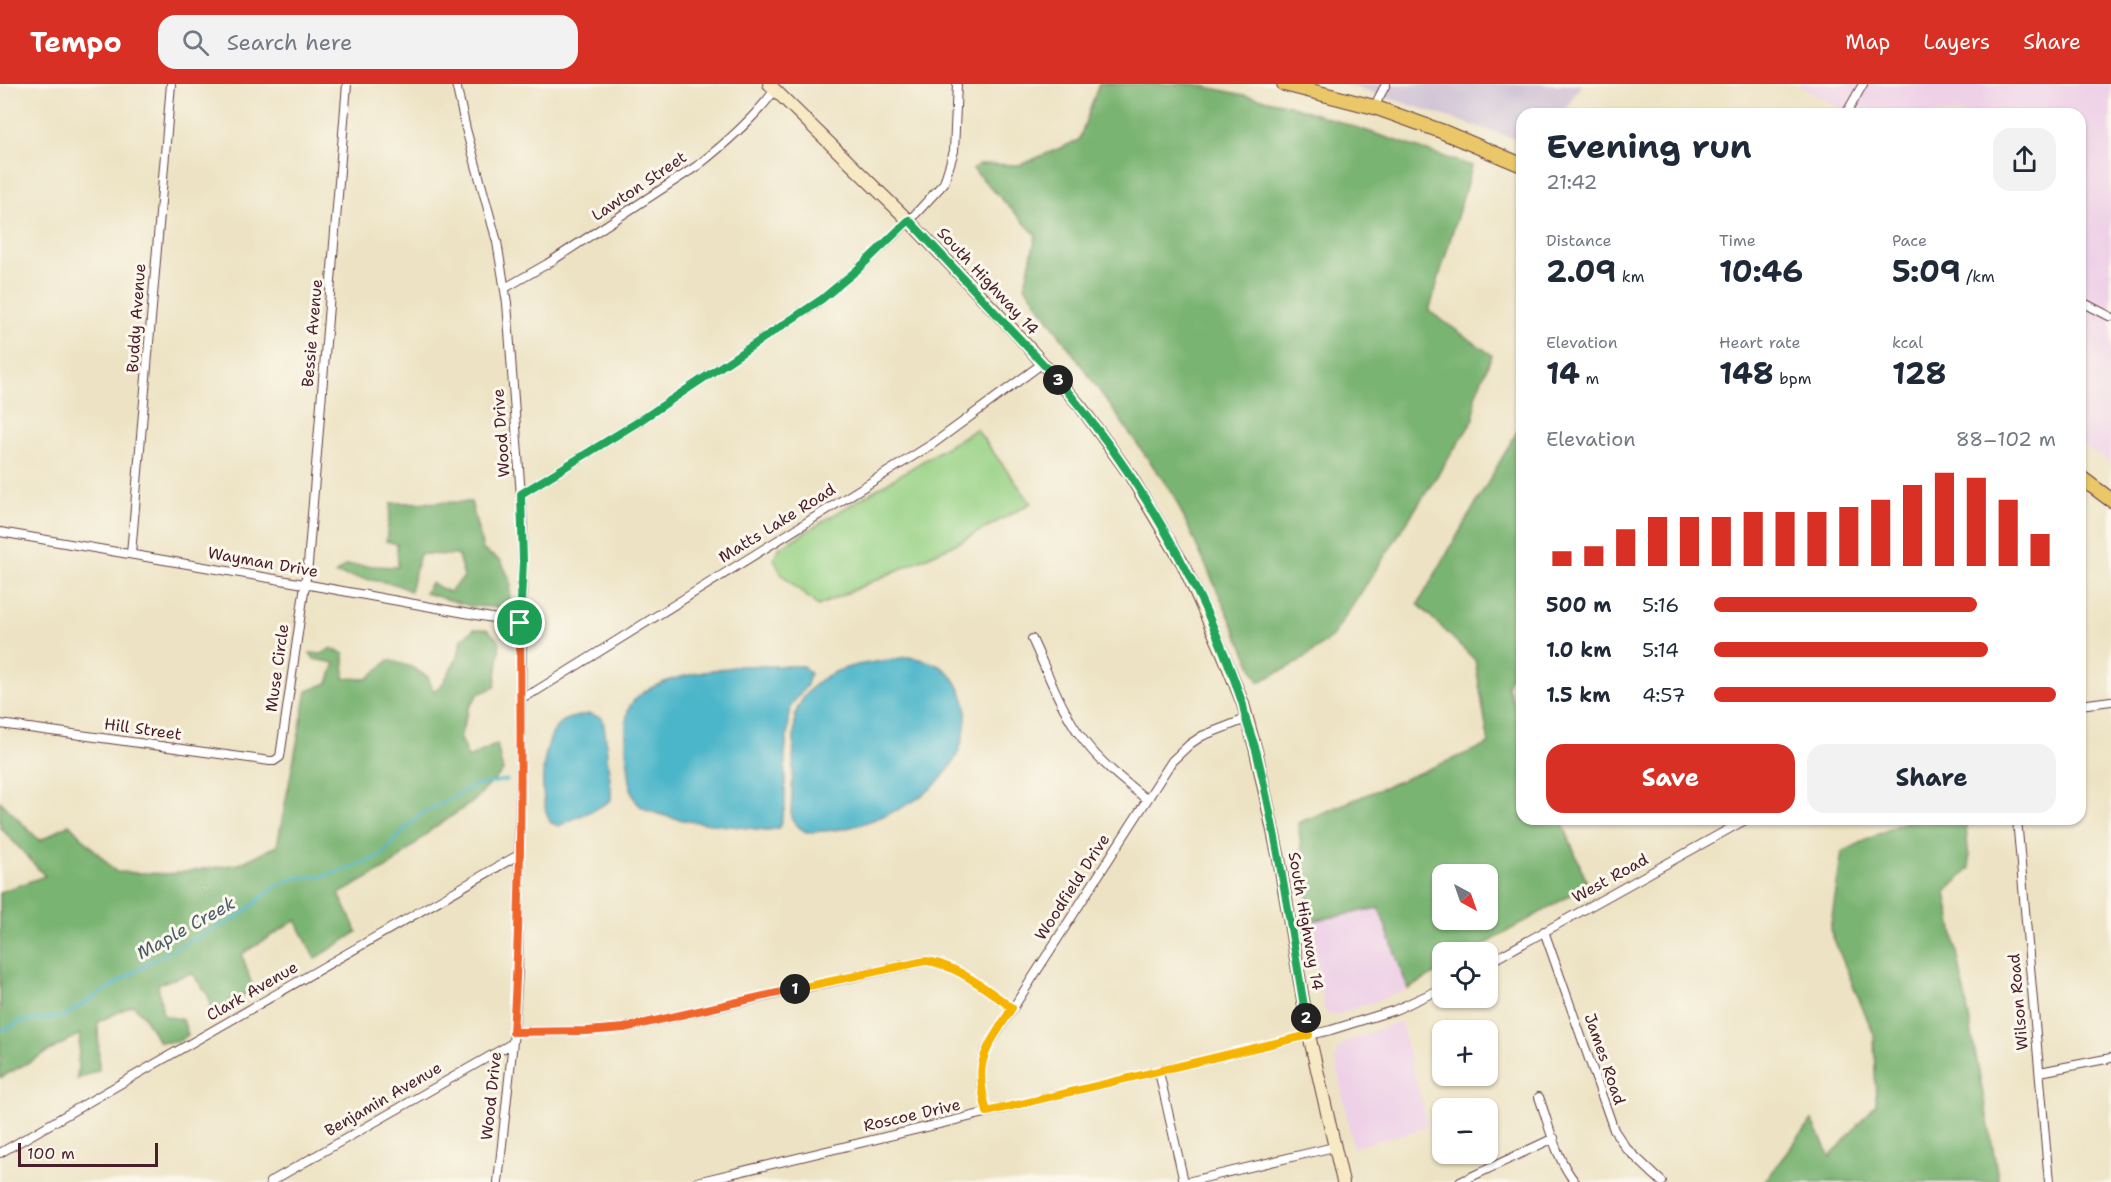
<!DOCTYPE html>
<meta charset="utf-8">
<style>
:root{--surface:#fff;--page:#f2f2f3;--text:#1f2937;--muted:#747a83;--accent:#d93025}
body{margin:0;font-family:"Shantell Sans",sans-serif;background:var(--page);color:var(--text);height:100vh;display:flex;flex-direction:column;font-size:22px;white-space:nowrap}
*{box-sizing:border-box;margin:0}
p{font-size:20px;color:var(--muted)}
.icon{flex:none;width:33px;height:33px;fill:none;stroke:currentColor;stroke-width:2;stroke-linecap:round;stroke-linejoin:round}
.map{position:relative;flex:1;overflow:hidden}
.side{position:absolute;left:1516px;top:24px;width:570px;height:717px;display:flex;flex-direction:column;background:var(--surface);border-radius:18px;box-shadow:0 2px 4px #0004}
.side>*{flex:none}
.needle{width:39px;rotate:140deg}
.buttons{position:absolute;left:1432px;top:780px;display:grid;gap:12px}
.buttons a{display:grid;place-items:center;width:66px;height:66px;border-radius:12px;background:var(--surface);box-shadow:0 2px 4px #0004;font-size:30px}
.scale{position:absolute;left:18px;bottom:15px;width:140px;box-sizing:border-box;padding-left:6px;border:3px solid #4a1f2b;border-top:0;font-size:16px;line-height:21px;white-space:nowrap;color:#4a1f2b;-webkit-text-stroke:4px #fbf7ec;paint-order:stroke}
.pin{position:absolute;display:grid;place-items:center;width:51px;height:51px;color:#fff;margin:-26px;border:3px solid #fff;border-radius:50%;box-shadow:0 2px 6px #0007}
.km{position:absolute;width:30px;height:30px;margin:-15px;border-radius:50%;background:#222;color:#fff;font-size:16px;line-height:30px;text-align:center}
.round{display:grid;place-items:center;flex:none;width:63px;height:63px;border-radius:18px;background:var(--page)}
.headline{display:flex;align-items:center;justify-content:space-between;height:102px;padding:0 30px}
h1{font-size:33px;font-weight:700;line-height:45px}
.metrics{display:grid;grid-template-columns:repeat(3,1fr);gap:9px;height:102px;padding:6px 30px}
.metrics div{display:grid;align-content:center}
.metrics b{font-size:30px;font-weight:700}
.metrics small{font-size:16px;font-weight:400}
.metrics p{font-size:16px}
.chart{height:168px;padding:12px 30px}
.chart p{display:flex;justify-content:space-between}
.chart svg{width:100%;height:108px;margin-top:6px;stroke:var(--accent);stroke-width:6}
.cta{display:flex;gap:12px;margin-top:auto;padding:12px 30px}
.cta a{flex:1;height:69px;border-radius:18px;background:var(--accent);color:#fff;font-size:24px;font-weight:700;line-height:69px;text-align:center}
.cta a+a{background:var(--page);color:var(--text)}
ul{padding:0 30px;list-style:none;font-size:20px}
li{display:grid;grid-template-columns:96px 72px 1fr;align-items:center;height:45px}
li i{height:15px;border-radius:8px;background:var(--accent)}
header{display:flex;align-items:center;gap:36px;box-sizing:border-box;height:84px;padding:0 30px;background:var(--accent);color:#fff}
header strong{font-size:28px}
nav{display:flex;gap:33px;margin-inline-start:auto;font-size:21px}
.search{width:420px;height:54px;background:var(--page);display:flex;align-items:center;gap:15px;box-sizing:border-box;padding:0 21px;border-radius:18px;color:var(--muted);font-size:22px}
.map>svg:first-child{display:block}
.built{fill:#eed0e7}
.industrial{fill:#ccbed3}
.green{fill:#98d285;stroke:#717858;stroke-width:1.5}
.forest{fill:#7ab472;stroke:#626a4e;stroke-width:1.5;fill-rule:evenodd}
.water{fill:#4bb5c9;stroke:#4a6a7a;stroke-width:1.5}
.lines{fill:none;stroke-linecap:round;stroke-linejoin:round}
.stream{stroke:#4bb5c9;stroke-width:3}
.minor-casing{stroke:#623c42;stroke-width:10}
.secondary-casing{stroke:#623c42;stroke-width:14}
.primary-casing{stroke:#623c42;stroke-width:16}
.minor{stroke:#fff;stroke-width:8}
.secondary{stroke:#f7e9c3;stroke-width:12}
.primary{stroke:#eac769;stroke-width:14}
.split-1-casing{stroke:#fff;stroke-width:12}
.split-2-casing{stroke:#fff;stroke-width:12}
.split-3-casing{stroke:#fff;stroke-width:12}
.split-4-casing{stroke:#fff;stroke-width:12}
.split-1{stroke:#f0652b;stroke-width:8}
.split-2{stroke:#f5b400;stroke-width:8}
.split-3{stroke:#22a559;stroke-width:8}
.split-4{stroke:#22a559;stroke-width:8}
.labels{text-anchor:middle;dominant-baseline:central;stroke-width:6;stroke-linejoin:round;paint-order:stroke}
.street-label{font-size:16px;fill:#4a1f2b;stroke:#fbf7ec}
.water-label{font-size:18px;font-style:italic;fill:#4a5b6a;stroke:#fbf7ec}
</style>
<header>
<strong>Tempo</strong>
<div class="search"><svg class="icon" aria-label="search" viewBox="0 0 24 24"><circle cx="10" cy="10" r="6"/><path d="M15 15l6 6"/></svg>Search here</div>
<nav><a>Map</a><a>Layers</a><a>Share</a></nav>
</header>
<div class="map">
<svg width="2111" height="1098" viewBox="0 0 2111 1098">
<rect width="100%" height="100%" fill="#fbf7ec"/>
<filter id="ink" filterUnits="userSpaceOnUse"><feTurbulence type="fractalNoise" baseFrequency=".0167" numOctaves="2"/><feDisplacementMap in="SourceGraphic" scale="12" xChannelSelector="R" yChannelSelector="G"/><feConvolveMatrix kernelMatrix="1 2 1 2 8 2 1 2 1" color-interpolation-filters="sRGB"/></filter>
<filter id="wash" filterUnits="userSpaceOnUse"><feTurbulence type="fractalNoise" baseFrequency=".008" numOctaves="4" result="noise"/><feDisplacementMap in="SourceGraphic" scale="24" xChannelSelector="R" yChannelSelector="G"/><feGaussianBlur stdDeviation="1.35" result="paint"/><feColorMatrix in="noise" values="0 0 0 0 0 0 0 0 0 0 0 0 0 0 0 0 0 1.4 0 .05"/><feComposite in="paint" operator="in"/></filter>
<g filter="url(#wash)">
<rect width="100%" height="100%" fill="#ede3c4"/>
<path class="built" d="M1796,0h315v379l-30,-19 -1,-330h-231z
M1379,824l29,81 -72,26 -8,-2 -4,-4 -13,-88z
M1400,937l28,104 -13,6 -58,15 -3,5 -19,-92 3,-10 8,-7z"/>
<path class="industrial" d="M1345,0h237l-20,30h-40v27z"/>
<path class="green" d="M976,345l55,74 -71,39 -142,64 -36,-31 -8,-16 5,-11z"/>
<path class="forest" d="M1099,0h94l93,20 186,62 -43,145 63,44 -17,41 -1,23 -142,218 -33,25 -40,20 -86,-188 -148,-208 11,-51 -63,-66 7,-5 40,1 59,-25z
M1522,339v228l-15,35 15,38v95h39l27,66 -116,67h-29v17l-35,20 -29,-81 -68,13 -13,-98 191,-79 -14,-84 -57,-56zM1443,790h45v46h-45z
M471,418l12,48 18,11 10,21 -2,26 -39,-2 -45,-13 6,-10 18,9 15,-15 -6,-22 -38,-1 -10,37 -15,-7 -60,-10 11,-9 52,2 -1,-23 -11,-3 5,-38z
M474,545h13l13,13 -5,45 -17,7 -10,15 -8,29 8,20 29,-14 6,27 -30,31 -41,27 -39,35 -54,30 18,38 -42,27 -19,-39 -54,34 11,35 -42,28 -2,-20 -17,-24 -34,11 5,31 20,5 5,15 -11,7h-18l-17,-28 -9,-9 -35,17 1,48 -22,9 3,-45 -80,44v-186l45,-16 -45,-49v-26l40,40 29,-17 47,48 54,2 69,-10 38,-18 30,-155 21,-8 7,-20 -21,-4 -4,-6 12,1 9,-6 13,6v24l23,1 22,-19 22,7 17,10 5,14 9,-6 16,-29 4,-17z
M1910,735h55l5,49 -24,24 53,290h-235l48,-62 18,37 46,-53 -2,-69 -44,-105 12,-78z"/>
<path class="water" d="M908,573c26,4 42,9 53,35 7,14 6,25 3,40 -8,43 -42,69 -81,84 -23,9 -37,14 -62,15 -3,0 -9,2 -13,1 -6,-1 -14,-9 -17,-15l4,-102c18,-51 66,-50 113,-58z
M739,582h64l7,8 -3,11 -16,20 -6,48v54l-6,21 -11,2c-33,-4 -98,-7 -126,-23 -13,-8 -12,-28 -14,-42 -2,-12 -4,-49 2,-59 18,-29 78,-34 109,-40z
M589,630l13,4c4,13 4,25 5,38 1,15 5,29 4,44 -15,11 -34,16 -52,26l-8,-3c-13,-19 -11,-86 11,-101 6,-5 19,-6 27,-8z"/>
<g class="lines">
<path class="stream" d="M0,947l20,-9 44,-6 93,-58 81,-41 37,-30 19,-9 29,-2 28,-8 29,-12 39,-41 55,-29 33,-6"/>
</g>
</g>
<g filter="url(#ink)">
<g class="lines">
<defs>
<path id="minor" d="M456,0l10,45 31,113 10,61 16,221 -5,446 -4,62 -16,150
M1374,23l12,-23
M1846,30l17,-30
M505,204l42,-24 150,-98c28,-22 57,-48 78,-76
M2080,217l31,16
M521,410l117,-72 184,-123 35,-29 52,-49 35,-38 10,-32 3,-67
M0,448l304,52 216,39
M131,470l40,-470
M1032,555c16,34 30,74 53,103 17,22 40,40 61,57
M521,614l15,-7 398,-248 109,-80
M2080,621l31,-4
M0,640l270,37h4l6,-4 28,-193 39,-480
M2017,735l32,363
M1544,847l70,199 12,18 36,34
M1488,879l259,-144
M514,948l73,-1 37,-3 301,-67c29,2 64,30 87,47
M1159,988l25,110
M2040,988l71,-14
M1539,1013c10,28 17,62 36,85
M987,1028c-6,-23 -9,-39 -1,-62l186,-289 18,-17 12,-8 44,-17
M0,1069l520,-299
M270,1098l241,-138
M697,1098l634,-152 64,-20 48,-22
M1187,1098l147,-35
M1460,1098l94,-44"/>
<path id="secondary" d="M769,0l140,137 106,111 66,75 49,68 53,89 39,87 21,53 13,47 23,108 30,176 34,147"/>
<path id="primary" d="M1284,0l90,23 67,24 81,34
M2080,393l31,23"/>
</defs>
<use href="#minor" class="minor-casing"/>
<use href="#secondary" class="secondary-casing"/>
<use href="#primary" class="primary-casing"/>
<use href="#minor" class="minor"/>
<use href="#secondary" class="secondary"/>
<use href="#primary" class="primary"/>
</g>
</g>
<g class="lines" filter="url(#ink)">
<defs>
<path id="split-1" d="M520,539c1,136 2,273 -7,409l74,-1 37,-3 171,-39"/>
<path id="split-2" d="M795,905l130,-28c29,2 64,30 87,47 -27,44 -39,51 -25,104l322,-77 -3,-17"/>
<path id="split-3" d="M1058,296c80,94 145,204 184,322 2,5 2,11 4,17 3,12 8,23 11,35 21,87 34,176 49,264"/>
<path id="split-4" d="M520,539l3,-62 -2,-67 117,-72 184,-123 35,-29 52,-50 149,160"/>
</defs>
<use href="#split-1" class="split-1-casing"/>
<use href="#split-2" class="split-2-casing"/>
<use href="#split-3" class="split-3-casing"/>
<use href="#split-4" class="split-4-casing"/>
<use href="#split-1" class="split-1"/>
<use href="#split-2" class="split-2"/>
<use href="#split-3" class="split-3"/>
<use href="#split-4" class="split-4"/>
</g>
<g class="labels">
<g class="street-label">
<text transform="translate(639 102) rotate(-34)">Lawton Street</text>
<text transform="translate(988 197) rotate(47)">South Highway 14</text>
<text transform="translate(136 234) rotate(-86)">Buddy Avenue</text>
<text transform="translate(312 249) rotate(-85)">Bessie Avenue</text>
<text transform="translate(501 349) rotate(-94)">Wood Drive</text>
<text transform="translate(777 439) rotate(-32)">Matts Lake Road</text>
<text transform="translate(263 478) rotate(10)">Wayman Drive</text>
<text transform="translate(277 584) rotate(-82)">Muse Circle</text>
<text transform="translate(143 645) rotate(8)">Hill Street</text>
<text transform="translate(1610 794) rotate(-29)">West Road</text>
<text transform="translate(1072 803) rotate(-57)">Woodfield Drive</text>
<text transform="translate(1306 837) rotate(80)">South Highway 14</text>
<text transform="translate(252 907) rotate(-30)">Clark Avenue</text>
<text transform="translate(2018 918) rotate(-95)">Wilson Road</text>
<text transform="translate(1605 975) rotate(71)">James Road</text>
<text transform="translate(491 1012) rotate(-84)">Wood Drive</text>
<text transform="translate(383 1015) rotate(-30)">Benjamin Avenue</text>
<text transform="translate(912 1031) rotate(-13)">Roscoe Drive</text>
</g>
<g class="water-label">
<text transform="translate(186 844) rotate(-29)">Maple Creek</text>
</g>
</g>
</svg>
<div class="buttons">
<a><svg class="needle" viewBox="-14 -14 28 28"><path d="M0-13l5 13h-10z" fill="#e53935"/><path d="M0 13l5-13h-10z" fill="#747a83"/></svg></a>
<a><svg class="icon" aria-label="locate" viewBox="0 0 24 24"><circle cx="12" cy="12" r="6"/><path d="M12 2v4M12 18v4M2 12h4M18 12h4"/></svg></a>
<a>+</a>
<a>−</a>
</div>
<div class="scale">100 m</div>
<div class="pin" style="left:520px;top:539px;background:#1e9e55"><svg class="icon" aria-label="arrive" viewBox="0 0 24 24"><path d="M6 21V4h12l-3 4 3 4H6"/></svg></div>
<b class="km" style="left:795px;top:905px">1</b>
<b class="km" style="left:1306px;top:934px">2</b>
<b class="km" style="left:1058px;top:296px">3</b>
<section class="side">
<div class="headline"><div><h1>Evening run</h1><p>21:42</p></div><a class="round"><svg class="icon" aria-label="share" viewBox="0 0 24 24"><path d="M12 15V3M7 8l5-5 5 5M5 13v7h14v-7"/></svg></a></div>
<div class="metrics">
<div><p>Distance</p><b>2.09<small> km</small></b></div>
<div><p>Time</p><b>10:46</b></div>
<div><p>Pace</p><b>5:09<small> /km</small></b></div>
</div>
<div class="metrics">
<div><p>Elevation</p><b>14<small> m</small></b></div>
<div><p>Heart rate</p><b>148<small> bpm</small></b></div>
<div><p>kcal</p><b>128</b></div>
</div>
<div class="chart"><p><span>Elevation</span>88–102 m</p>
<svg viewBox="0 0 160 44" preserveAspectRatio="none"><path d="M5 44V38M15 44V36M25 44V29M35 44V24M45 44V24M55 44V24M65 44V22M75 44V22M85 44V22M95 44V20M105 44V17M115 44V11M125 44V6M135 44V8M145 44V17M155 44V31"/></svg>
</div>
<ul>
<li><b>500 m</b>5:16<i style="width:77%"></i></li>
<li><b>1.0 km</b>5:14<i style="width:80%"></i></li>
<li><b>1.5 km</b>4:57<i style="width:100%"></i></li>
</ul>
<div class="cta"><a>Save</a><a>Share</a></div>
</section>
</div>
